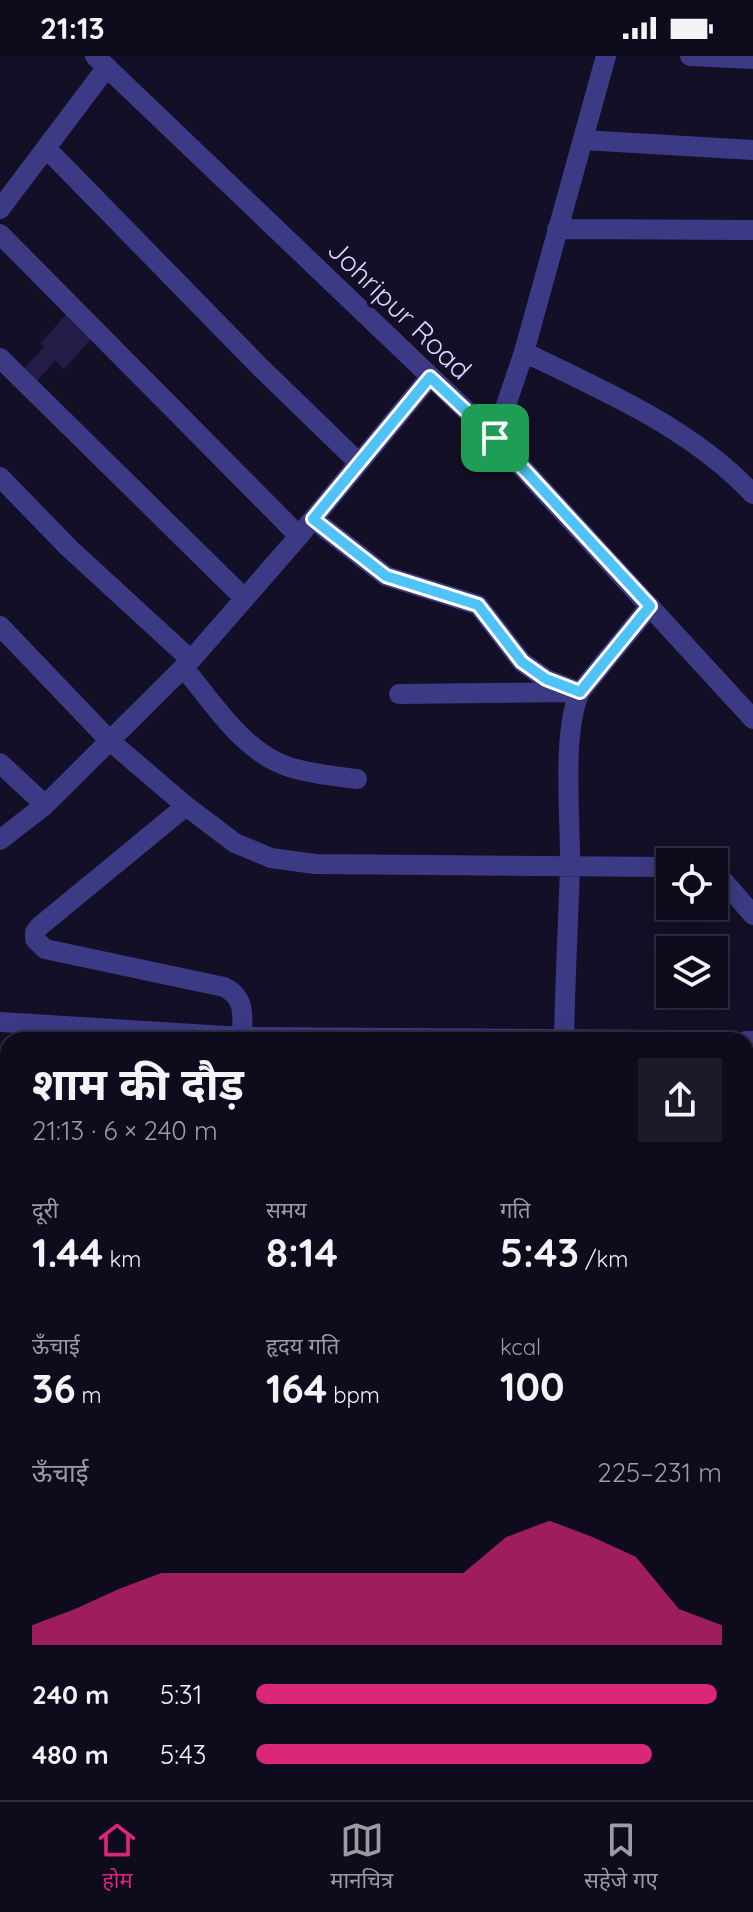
<!DOCTYPE html>
<html lang="hi">
<meta charset="utf-8">
<style>
:root{--surface:#0e0b1c;--page:#1c1929;--text:#f1f3f6;--muted:#9b9ba3;--line:#2e2b3b;--accent:#db2777}
body{margin:0;font-family:Quicksand,"Noto Sans Devanagari",sans-serif;background:var(--page);color:var(--text);height:100vh;display:flex;flex-direction:column;font-size:30px;white-space:nowrap}
*{box-sizing:border-box;margin:0}
p{font-size:26px;color:var(--muted)}
.icon{flex:none;width:44px;height:44px;fill:none;stroke:currentColor;stroke-width:2;stroke-linecap:round;stroke-linejoin:round}
.map{position:relative;flex:1;overflow:hidden}
.drawer{position:absolute;left:0px;top:976px;width:754px;height:768px;display:flex;flex-direction:column;background:var(--surface);border-radius:24px 24px 0 0;box-shadow:0 4px 20px #0003,0 0 0 2px var(--line)}
.drawer>*{flex:none}
.fabs{position:absolute;left:656px;top:792px;display:grid;gap:16px}
.fabs a{display:grid;place-items:center;width:72px;height:72px;border-radius:0px;background:var(--surface);box-shadow:0 4px 20px #0003,0 0 0 2px var(--line);font-size:40px}
.pin{position:absolute;display:grid;place-items:center;width:68px;height:68px;color:#fff;margin:-34px;border-radius:16px;box-shadow:0 4px 12px #0006}
.round{display:grid;place-items:center;flex:none;width:84px;height:84px;border-radius:0px;background:var(--page)}
.summary{display:flex;align-items:center;justify-content:space-between;height:136px;padding:0 32px}
h1{font-size:44px;font-weight:700;line-height:60px}
.metrics{display:grid;grid-template-columns:repeat(3,1fr);gap:12px;height:136px;padding:8px 32px}
.metrics div{display:grid;align-content:center}
.metrics b{font-size:40px;font-weight:700}
.metrics small{font-size:22px;font-weight:400}
.metrics p{font-size:22px}
.chart{height:224px;padding:16px 32px}
.chart p{display:flex;justify-content:space-between}
.chart svg{width:100%;height:144px;margin-top:8px;fill:var(--accent);opacity:.7}
ul{padding:0 32px;list-style:none;font-size:26px}
li{display:grid;grid-template-columns:128px 96px 1fr;align-items:center;height:60px}
li i{height:20px;border-radius:10px;background:var(--accent)}
.status{display:flex;justify-content:space-between;align-items:center;height:56px;padding:0 40px;background:var(--surface);direction:ltr}
.status svg{height:22px;fill:currentColor}
.menu{display:flex;justify-content:space-around;align-items:center;height:112px;border-top:2px solid var(--line);background:var(--surface);font-size:22px;color:var(--muted)}
.menu a{display:grid;justify-items:center;gap:4px}
.menu .selected{color:var(--accent)}
.map>svg:first-child{display:block}
.building{fill:#241b47}
.lines{fill:none;stroke-linecap:round;stroke-linejoin:round}
.minor{stroke:#3d3a85;stroke-width:20}
.tertiary{stroke:#3d3a85;stroke-width:20}
.route-casing{stroke:#fff;stroke-width:16}
.route{stroke:#4fc3f7;stroke-width:10}
.labels{text-anchor:middle;dominant-baseline:central;stroke-width:8;stroke-linejoin:round;paint-order:stroke}
.street-label{font-size:28px;fill:#d9d4ff;stroke:#130f26}
</style>
<div class="status"><b>21:13</b><svg viewBox="0 0 49 12"><path d="M0 12V9h3v3zM5 12V6h3v6zM10 12V3h3v9zM15 12V0h3v12zM26 1h20v11H26zM47 4h2v5h-2z"/></svg></div>
<div class="map">
<svg width="753" height="1744" viewBox="0 0 753 1744">
<rect width="100%" height="100%" fill="#130f26"/>
<path class="building" d="M67,257l27,23 -30,33 -9,-8 -20,22 -13,-12 22,-24 -4,-3z"/>
<g class="lines">
<path class="minor" d="M690,0l63,3
M583,84l170,10
M46,92l214,219 98,95
M0,153l107,-142
M557,173l196,1
M0,178l299,302
M524,296c81,40 166,75 229,142
M0,302l244,240
M495,382l29,-86 82,-296
M0,421l69,71 122,112
M313,463l73,57 92,29 44,57 24,17 34,13
M0,570l110,115 76,65 49,37 36,15 44,6 355,3
M184,612c29,35 59,84 105,99 22,7 45,9 68,12
M399,638l169,-2
M0,707l45,42
M186,750l-146,120 -5,6v7l10,10 179,38c23,11 18,31 18,53
M0,784l45,-35 146,-145 108,-124 131,-159
M714,814l39,45
M0,966l242,15 433,3
M564,984c1,-57 4,-114 6,-172 1,-48 -9,-135 10,-176l70,-86
M746,985h7
M746,1071h7
M0,1128l8,1
M746,1158h7
M0,1174l8,1
M0,1244l8,1
M746,1244h7
M746,1330h7
M0,1417h8
M746,1506h7
M0,1535h8
M0,1628h8
M76,1736v8
M170,1736v8
M263,1736l1,8
M354,1736v8
M442,1744v-8
M535,1744v-8
M732,1744v-8"/>
<path class="tertiary" d="M95,0l400,382 258,281"/>
</g>
<g class="lines">
<defs>
<path id="route" d="M430,321l65,61 155,168 -70,86 -34,-13 -24,-17 -44,-57 -92,-29 -73,-57z"/>
</defs>
<use href="#route" class="route-casing"/>
<use href="#route" class="route"/>
</g>
<g class="labels">
<g class="street-label">
<text transform="translate(400 253) rotate(44)">Johripur Road</text>
</g>
</g>
</svg>
<div class="fabs">
<a><svg class="icon" aria-label="locate" viewBox="0 0 24 24"><circle cx="12" cy="12" r="6"/><path d="M12 2v4M12 18v4M2 12h4M18 12h4"/></svg></a>
<a><svg class="icon" aria-label="layers" viewBox="0 0 24 24"><path d="M12 4l9 5-9 5-9-5zM3 14l9 5 9-5"/></svg></a>
</div>
<div class="pin" style="left:495px;top:382px;background:#1e9e55"><svg class="icon" aria-label="arrive" viewBox="0 0 24 24"><path d="M6 21V4h12l-3 4 3 4H6"/></svg></div>
<section class="drawer">
<div class="summary"><div><h1>शाम की दौड़</h1><p>21:13 · 6 × 240 m</p></div><a class="round"><svg class="icon" aria-label="share" viewBox="0 0 24 24"><path d="M12 15V3M7 8l5-5 5 5M5 13v7h14v-7"/></svg></a></div>
<div class="metrics">
<div><p>दूरी</p><b>1.44<small> km</small></b></div>
<div><p>समय</p><b>8:14</b></div>
<div><p>गति</p><b>5:43<small> /km</small></b></div>
</div>
<div class="metrics">
<div><p>ऊँचाई</p><b>36<small> m</small></b></div>
<div><p>हृदय गति</p><b>164<small> bpm</small></b></div>
<div><p>kcal</p><b>100</b></div>
</div>
<div class="chart"><p><span>ऊँचाई</span>225–231 m</p>
<svg viewBox="0 0 160 44" preserveAspectRatio="none"><path d="M0 44V38L10 33L20 27L30 22L40 22L50 22L60 22L70 22L80 22L90 22L100 22L110 11L120 6L130 11L140 17L150 33L160 38V44z"/></svg>
</div>
<ul>
<li><b>240 m</b>5:31<i style="width:99%"></i></li>
<li><b>480 m</b>5:43<i style="width:85%"></i></li>
</ul>
</section>
</div>
<nav class="menu">
<a class="selected"><svg class="icon" aria-label="home" viewBox="0 0 24 24"><path d="M3 11l9-7 9 7M6 9v11h12V9"/></svg>होम</a>
<a><svg class="icon" aria-label="map" viewBox="0 0 24 24"><path d="M3 6l6-2 6 2 6-2v14l-6 2-6-2-6 2zM9 4v14M15 6v14"/></svg>मानचित्र</a>
<a><svg class="icon" aria-label="saved" viewBox="0 0 24 24"><path d="M7 4h10v16l-5-4-5 4z"/></svg>सहेजे गए</a>
</nav>
